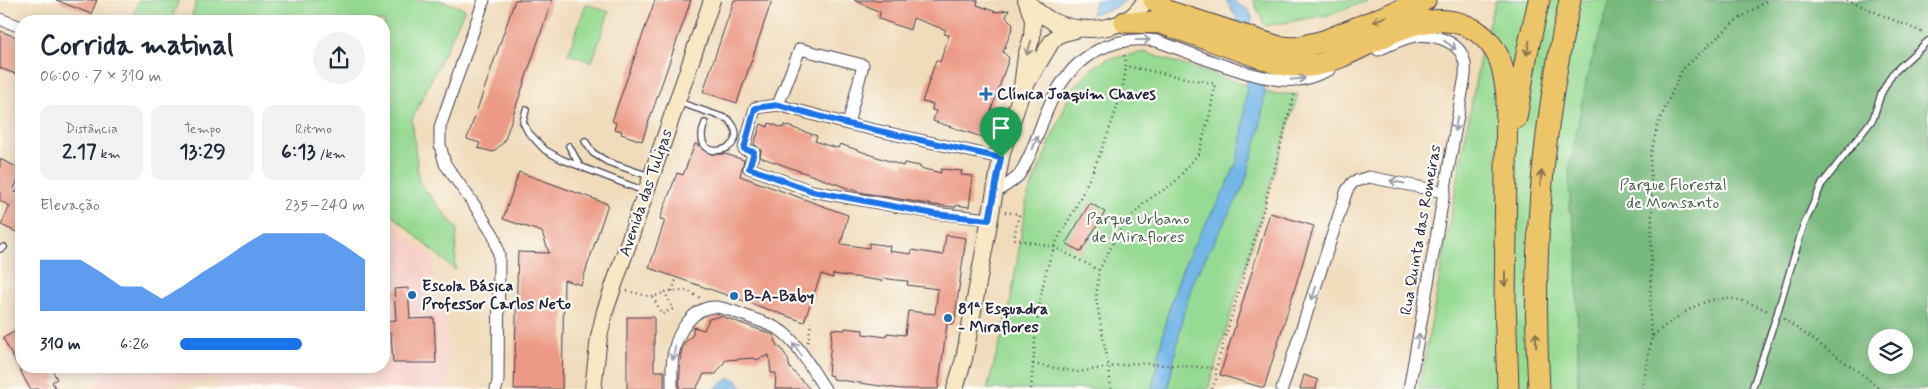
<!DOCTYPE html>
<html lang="pt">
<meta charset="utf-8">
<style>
:root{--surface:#fff;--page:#f2f2f3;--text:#1f2937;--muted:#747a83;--accent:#1a73e8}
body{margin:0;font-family:Mynerve,sans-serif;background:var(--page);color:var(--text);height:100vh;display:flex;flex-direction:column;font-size:19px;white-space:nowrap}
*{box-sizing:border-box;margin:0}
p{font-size:16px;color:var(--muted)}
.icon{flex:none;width:28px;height:28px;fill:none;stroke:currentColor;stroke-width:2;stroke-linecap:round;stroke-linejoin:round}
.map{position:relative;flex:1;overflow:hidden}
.drawer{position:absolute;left:15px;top:15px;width:375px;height:358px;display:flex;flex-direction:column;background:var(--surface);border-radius:20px;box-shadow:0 2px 12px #0003}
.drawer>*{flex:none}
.controls{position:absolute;left:1868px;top:329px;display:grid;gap:10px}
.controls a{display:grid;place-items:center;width:45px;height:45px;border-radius:50%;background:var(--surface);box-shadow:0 2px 12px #0003;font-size:25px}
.pin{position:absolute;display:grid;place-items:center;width:42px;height:42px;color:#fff;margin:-51px -21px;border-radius:50% 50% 50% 0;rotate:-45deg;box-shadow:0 0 5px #0007}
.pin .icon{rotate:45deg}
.round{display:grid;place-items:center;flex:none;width:52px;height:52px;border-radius:26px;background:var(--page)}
.head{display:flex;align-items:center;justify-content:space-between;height:85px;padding:0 25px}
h1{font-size:28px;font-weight:700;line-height:38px}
.stats{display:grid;grid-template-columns:repeat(3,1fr);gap:8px;height:85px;padding:5px 25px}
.stats div{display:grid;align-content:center;border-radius:12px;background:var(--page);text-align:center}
.stats b{font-size:21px;font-weight:700}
.stats small{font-size:14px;font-weight:400}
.stats p{font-size:14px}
.chart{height:140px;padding:10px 25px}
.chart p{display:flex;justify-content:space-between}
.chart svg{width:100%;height:90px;margin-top:5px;fill:var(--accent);opacity:.7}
ul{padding:0 25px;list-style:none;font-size:16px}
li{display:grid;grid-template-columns:80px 60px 1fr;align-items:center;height:38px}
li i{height:12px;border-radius:6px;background:var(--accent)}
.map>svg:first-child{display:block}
.built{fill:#f7d1c9}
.green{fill:#96da93;stroke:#5c7e67;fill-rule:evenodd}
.forest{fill:#78ba7d;stroke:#4d6e5c;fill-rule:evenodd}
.water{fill:#73b6e8;stroke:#4a6c92}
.building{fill:#ec9a85}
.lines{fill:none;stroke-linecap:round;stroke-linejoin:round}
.lane-casing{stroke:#413e4e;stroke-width:8}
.street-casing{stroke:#413e4e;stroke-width:13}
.secondary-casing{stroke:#413e4e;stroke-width:18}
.highway-casing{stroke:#413e4e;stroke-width:23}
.path{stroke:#413e4e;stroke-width:2.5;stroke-dasharray:1 4;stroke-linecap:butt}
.lane{stroke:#fff;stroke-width:5.5}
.street{stroke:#fff;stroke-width:11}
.secondary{stroke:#f8e8c3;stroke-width:16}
.highway{stroke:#edc569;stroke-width:21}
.oneway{stroke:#887452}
.oneway2{stroke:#9c9ca7}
.oneway3{stroke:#988f86}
.route-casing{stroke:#fff;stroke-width:10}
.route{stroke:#1a73e8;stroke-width:6}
.poi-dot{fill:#1f6fb2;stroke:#fdfcf7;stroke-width:2}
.labels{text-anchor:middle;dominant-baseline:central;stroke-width:4.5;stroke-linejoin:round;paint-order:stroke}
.poi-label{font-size:16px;font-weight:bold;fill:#22223b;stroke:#fdfcf7;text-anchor:start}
.park-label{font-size:16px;fill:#455955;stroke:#fdfcf7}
.street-label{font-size:16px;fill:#22223b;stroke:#fdfcf7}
</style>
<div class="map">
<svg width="1928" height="389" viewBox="0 0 1928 389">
<rect width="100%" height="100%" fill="#fdfcf7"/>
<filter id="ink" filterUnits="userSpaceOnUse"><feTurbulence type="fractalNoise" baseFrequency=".02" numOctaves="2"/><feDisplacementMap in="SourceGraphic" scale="10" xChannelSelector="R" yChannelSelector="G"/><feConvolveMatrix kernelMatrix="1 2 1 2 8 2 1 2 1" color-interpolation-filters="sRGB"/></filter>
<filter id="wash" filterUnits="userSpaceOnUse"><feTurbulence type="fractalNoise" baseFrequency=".0096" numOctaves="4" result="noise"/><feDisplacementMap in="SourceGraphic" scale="20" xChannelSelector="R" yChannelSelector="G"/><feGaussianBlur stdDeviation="1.12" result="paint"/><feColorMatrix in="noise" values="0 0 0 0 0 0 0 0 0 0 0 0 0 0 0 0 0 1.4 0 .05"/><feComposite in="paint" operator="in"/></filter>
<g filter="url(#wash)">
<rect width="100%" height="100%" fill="#f0dbba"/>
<path class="built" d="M384,222l4,4h7l39,31 1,27 10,23 4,67 -2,15h-227l-4,-11 -61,11h-58l-2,-23h289z"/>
<path class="green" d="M139,0h40l-8,21h-40z
M197,0h242l26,9 -53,111 7,62 38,47 -2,41 -65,-57h-6v-192h-194z
M1253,0h115l-35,14 -68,12z
M1496,0h432v389h-509l64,-348zM1876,338h28v27h-28z
M586,4l23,8 -17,50 -24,-8z
M1144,52l128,42h26l-90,295h-221l23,-83 17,-109 45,-107 20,-22 16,-9z"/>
<path class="forest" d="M1610,0h318v389h-350l-1,-149 -7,-30 -1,-38 18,-96zM1876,338h28v27h-28z"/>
<path class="water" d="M1096,0h30l-14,9 -21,5z
M1226,0h8l3,4 12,6 3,7 -1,8 14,66 -5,38 -16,57 -50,93 -10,32 -16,78h-16l14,-70 14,-44 12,-27 32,-57 12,-27 5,-19 6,-59 -7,-62z
M729,378l8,2 6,9h-29z"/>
<g id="blocks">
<path class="building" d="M56,0h41l-6,14z
M515,0h37l-48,142 -11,10 -15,-4 2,-5 -13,-4z
M655,0h36l-49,141 -21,-7 1,-3 -8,-2 2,-6 -4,-2z
M734,0h38l-35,103 -34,-11z
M854,0h124l-1,5 19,7 13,-2 -3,7 6,6 1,3 -10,26 6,6 -27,79 -49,-16 3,-10 -4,-1 1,-6 -11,-2 14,-42 4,2 9,-27 -5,-1 2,-4 -33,-12 -3,12 -31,-11 1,-7z
M0,31l21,8v37l-21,-8z
M769,123l14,5 1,-3 33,11 -2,5 11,4 12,3 2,-4 63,22 1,-3 16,3v2l21,5v-4l21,2 -1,4 12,1 -4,31 -12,-2 -1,2 -22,-2 -75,-13 -99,-35 1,-7 -7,-6 7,-20 7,3z
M695,144l5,2 3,4 8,4h14l19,6 -4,16 108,39 -7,29 28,4v-5l21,3 -1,5 22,3 1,-4 31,5 3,-20 20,3 -12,86h-7l-9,65h-37l-68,-10v-3l-5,-1 4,-46 13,1v-2l18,2v4l23,3 1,-4 18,2 3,-24 27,3 3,-25 -31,-4 1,-4 -12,-1 -13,-2v3l-50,-7v4l-12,-4 -17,48 -155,-54 16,-48 -5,-1 17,-46 6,2z
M0,159l21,10v4l-8,18 3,2 5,-12v53l-20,-9 9,-19 -10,-5z
M519,172l89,32 -27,81 -17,-5 -2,109h-48l4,-137 31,1 -7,-21 -39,-13z
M1090,203l15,9 -24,40 -15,-9z
M1270,213l44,13 -50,162 -44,-13z
M408,288l2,31 24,-1 2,45h-43l-2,-30 -7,1v-13l12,-1 -2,-31z
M721,316l53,19 3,11 4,2 7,11 2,9 20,21h-35l1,-16h-5l-2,-18 -13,5 -2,-2 -28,2 -10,14h-12l-8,15h-17l2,-36 3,-10 9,-8v-8l11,3 5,-11z
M627,317h27v54h10v18h-37z
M21,328v38h29l7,13 -5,3 4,7h-26l-27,-51z
M1304,375l14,5 -2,9h-16z"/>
</g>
</g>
<g filter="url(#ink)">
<use href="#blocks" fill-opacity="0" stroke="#413e4e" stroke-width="1"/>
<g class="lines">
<defs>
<path id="lane" d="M678,102l50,17c31,31 -41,50 -23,4
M526,110l-3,12 5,10 17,18 16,9 83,32
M585,141l8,12 15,9 41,14
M569,146l11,20
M0,249l4,-2
M1752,389l25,-75 26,-87 19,-43 51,-65 8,-25 11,-20 36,-33"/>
<path id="street" d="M484,0l-44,127v18l5,19 30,42 19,30 5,19 -1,126 -2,8
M0,19l21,8
M1378,50c11,-5 22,-10 33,-13 18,-5 48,3 53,23 2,5 1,11 1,16l-56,313
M778,105l-23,3 -11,41 10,3 -5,16 63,23 122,22 55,6
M848,124l15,-59 -63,-16 -22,56 70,19 153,34
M994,193c8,-5 19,-11 25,-18 17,-25 21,-55 36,-81 21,-39 58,-60 102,-53 38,13 103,43 142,39 10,-1 20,-6 30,-10
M672,389c0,-13 -1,-26 2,-38 4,-20 20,-45 42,-44 10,1 20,5 30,9 12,5 28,8 38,17 16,13 29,39 41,56
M1282,389l65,-199 6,-8 16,-5 75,15"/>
<path id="secondary" d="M1026,0c8,9 18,17 28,22 30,12 75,10 91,-22
M1024,88l28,-47 8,-7 19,-5
M593,389l6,-52 6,-26 107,-311
M955,389l9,-30 38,-206 19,-59 5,-38 6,-19 1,-17 -6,-18"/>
<path id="highway" d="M1154,0l13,11 112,36 17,1 28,-7 101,-41
M1125,22l36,1 118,41c10,2 20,3 31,2 36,-5 72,-34 106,-42 33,-9 66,0 82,32 6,12 7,27 9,40l-2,149
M1516,118l11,-65 12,-53
M1506,230l-1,71 3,88
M1539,389c-8,-131 3,-261 31,-389"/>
</defs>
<use href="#lane" class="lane-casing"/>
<use href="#street" class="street-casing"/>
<use href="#secondary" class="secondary-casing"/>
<use href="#highway" class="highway-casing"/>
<path class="path" d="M1847,0l77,33
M1005,212l14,2 -5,25 40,8 45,23
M627,291l26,6 15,-6h20l12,7
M672,291l5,-14
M653,297l9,17 11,-5 -8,-17
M1784,319l83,59 12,11
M1652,336l-2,-13 2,-120 -2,-46 8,-33 24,-54 52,-48 34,-22
M808,342l3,-20
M1033,364l45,8 56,-9 81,5
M1031,389c4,-48 6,-96 23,-142 7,-16 18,-31 25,-47 12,-23 58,-126 44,-147
M1111,389l-2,-21 -13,-69 3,-29 23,-43 23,-25 29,-19 25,-30 11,-39 5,-30 -89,-18
M1212,389l4,-10v-11l47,-157 32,-119
M1642,389l10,-53c26,-19 52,-44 87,-36 10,2 20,7 29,11"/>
<use href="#lane" class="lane"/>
<use href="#street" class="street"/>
<use href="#secondary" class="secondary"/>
<use href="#highway" class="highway"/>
</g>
<defs><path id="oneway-shaft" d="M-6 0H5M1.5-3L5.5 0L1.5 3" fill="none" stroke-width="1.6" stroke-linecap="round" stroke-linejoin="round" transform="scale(1.25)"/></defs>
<g class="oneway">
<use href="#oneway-shaft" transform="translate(1380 19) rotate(158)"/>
<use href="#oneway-shaft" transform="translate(1528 48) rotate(101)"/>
<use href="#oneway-shaft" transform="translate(1541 178) rotate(-85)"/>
<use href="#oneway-shaft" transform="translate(1505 279) rotate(90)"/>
<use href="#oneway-shaft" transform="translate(1536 340) rotate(-91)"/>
</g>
<g class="oneway2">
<use href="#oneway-shaft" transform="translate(1143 40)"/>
<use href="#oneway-shaft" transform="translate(1450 45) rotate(36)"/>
<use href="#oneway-shaft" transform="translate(1298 79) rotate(-5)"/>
<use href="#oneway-shaft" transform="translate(1456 124) rotate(100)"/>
<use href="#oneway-shaft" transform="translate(1035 143) rotate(-68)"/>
<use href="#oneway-shaft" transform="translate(1397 182) rotate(-169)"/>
<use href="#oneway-shaft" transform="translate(1314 293) rotate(108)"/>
<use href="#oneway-shaft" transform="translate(1418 341) rotate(-79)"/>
<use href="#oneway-shaft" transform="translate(797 349) rotate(-123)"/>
<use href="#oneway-shaft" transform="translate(674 353) rotate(101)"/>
</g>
<use class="oneway3" href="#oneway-shaft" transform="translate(1029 48) rotate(107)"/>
</g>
<g class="lines" filter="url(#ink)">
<defs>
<path id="route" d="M778,105l70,19 153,34 -12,62 -55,-6 -122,-23 -63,-23 5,-16 -10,-3 11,-41z"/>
</defs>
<use href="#route" class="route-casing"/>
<use href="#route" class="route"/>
</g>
<g class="poi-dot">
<path d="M983.5 86.5h5v5h5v5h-5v5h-5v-5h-5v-5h5z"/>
<circle cx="412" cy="295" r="5"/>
<circle cx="734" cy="296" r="5"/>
<circle cx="948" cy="318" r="5"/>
</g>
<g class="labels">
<g class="poi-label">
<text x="997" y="94">Clínica Joaquim Chaves</text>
<text x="422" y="286">Escola Básica<tspan x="422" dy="18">Professor Carlos Neto</tspan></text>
<text x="744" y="296">B-A-Baby</text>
<text x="958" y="309">81ª Esquadra<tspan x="958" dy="18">- Miraflores</tspan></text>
</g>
<g class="park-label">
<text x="1673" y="185">Parque Florestal<tspan x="1673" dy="18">de Monsanto</tspan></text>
<text x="1138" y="219">Parque Urbano<tspan x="1138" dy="18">de Miraflores</tspan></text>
</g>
<g class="street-label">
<text transform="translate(646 193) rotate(-71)">Avenida das Tulipas</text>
<text transform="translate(1421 230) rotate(-80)">Rua Quinta das Romeiras</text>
</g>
</g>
</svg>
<div class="controls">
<a><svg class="icon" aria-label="layers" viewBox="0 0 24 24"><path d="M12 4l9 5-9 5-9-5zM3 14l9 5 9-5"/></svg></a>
</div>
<div class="pin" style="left:1001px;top:158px;background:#1e9e55"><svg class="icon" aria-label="arrive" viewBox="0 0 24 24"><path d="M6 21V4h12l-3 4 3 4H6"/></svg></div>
<section class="drawer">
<div class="head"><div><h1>Corrida matinal</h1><p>06:00 · 7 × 310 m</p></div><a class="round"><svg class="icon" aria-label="share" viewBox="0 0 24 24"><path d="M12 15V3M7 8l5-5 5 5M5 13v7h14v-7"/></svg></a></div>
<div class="stats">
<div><p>Distância</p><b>2.17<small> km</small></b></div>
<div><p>Tempo</p><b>13:29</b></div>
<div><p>Ritmo</p><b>6:13<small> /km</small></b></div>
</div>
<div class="chart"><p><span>Elevação</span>235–240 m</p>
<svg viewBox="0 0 160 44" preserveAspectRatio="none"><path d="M0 44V19L10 19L20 19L30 25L40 32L50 32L60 38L70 32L80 25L90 19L100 12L110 6L120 6L130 6L140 6L150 12L160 19V44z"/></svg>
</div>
<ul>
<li><b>310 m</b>6:26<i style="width:66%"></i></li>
</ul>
</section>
</div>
